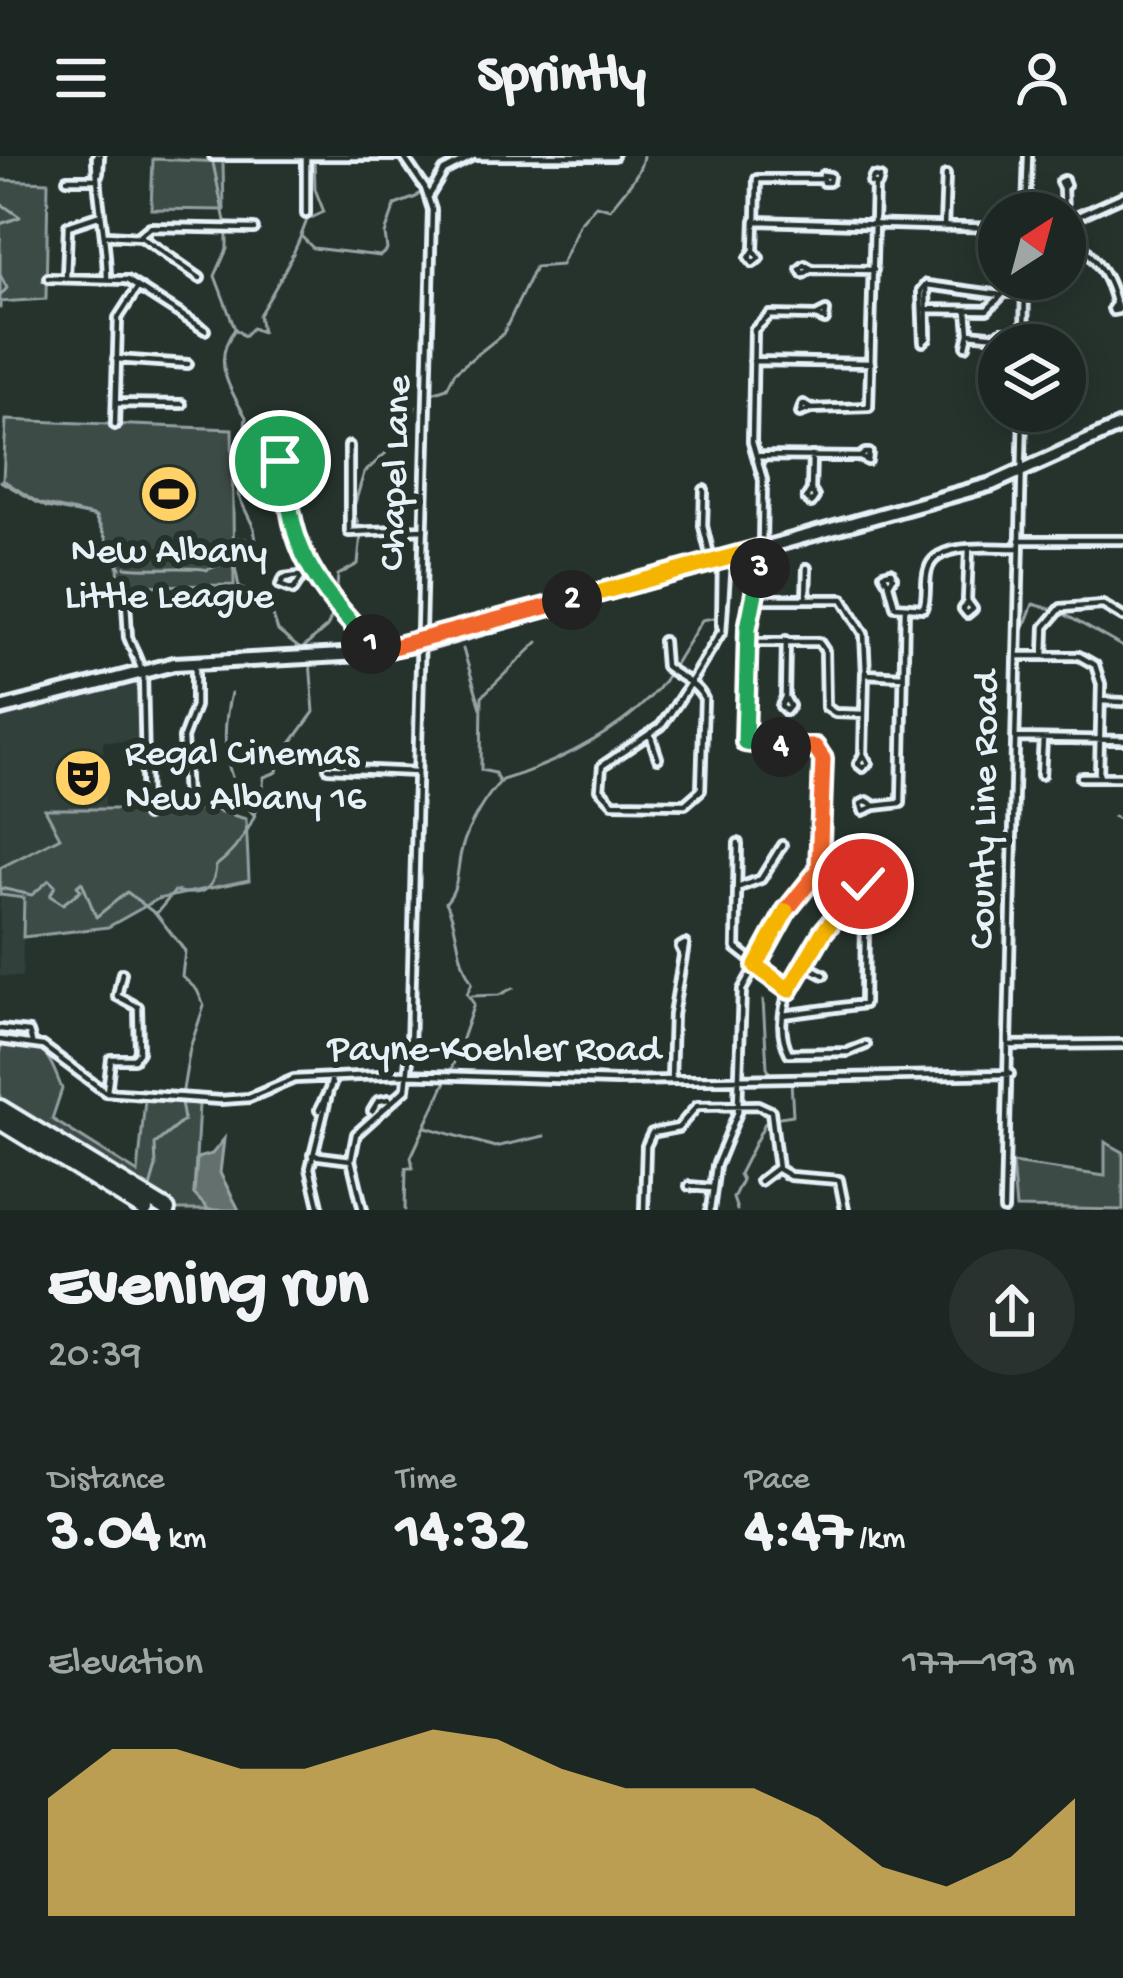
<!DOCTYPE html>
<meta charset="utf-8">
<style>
:root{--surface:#1c2622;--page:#29322f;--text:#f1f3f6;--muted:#a0a5a5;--line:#3a4340;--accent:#ffd166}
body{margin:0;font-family:"Gochi Hand",sans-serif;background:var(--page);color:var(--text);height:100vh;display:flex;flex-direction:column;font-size:45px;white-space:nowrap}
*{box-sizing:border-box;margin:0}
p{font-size:39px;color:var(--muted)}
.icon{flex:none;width:66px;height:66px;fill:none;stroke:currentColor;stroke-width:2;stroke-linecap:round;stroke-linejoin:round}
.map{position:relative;height:1054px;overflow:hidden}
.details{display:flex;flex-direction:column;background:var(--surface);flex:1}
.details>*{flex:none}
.needle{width:78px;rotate:36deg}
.tools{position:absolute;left:978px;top:36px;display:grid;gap:24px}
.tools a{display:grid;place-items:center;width:108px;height:108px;border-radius:50%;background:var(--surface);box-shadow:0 6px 30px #0003,0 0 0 3px var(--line);font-size:60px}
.pin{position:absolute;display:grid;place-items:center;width:102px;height:102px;color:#fff;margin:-51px;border:6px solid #fff;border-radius:50%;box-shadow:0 3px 12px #0007}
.km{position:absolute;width:60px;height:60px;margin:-30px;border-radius:50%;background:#222;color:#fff;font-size:33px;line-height:60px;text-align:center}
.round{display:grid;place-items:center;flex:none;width:126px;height:126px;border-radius:63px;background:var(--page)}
.headline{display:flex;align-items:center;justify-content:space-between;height:204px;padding:0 48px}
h1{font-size:66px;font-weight:800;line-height:90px}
.stats{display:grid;grid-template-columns:repeat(3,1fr);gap:18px;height:204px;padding:12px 48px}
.stats div{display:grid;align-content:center}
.stats b{font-size:60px;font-weight:800}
.stats small{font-size:33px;font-weight:400}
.stats p{font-size:33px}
.chart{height:336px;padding:24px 48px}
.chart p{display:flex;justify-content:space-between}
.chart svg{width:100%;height:216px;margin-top:12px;fill:var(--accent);opacity:.7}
header{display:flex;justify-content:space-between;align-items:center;height:156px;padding:0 48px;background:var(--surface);font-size:54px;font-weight:800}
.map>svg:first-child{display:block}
.built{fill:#333f3a}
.green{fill:#3e4b47;stroke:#939ea0;stroke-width:3}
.water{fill:#636f6d;stroke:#98a3a5;stroke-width:3}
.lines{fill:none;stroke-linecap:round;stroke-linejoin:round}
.stream{stroke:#98a3a5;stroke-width:3}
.minor-casing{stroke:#e8f1f8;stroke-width:14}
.primary-casing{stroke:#e8f1f8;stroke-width:20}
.motorway-casing{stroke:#e8f1f8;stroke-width:22}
.minor{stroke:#26332d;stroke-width:4.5}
.primary{stroke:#26332d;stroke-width:10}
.motorway{stroke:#26332d;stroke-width:14}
.split-1-casing{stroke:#fff;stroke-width:24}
.split-2-casing{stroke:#fff;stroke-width:24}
.split-3-casing{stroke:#fff;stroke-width:24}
.split-4-casing{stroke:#fff;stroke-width:24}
.split-5-casing{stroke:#fff;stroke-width:24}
.split-6-casing{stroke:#fff;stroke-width:24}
.split-1{stroke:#22a559;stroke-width:15}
.split-2{stroke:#f0652b;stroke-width:15}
.split-3{stroke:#f5b400;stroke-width:15}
.split-4{stroke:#22a559;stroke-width:15}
.split-5{stroke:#f0652b;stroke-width:15}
.split-6{stroke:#f5b400;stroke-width:15}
.labels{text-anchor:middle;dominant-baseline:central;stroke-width:12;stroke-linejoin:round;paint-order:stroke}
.street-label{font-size:39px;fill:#e8f1f8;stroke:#26332d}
.poi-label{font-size:39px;fill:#e8f1f8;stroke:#26332d}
</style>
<header><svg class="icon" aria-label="menu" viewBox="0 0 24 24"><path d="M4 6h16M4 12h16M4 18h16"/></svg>Sprintly<svg class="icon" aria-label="person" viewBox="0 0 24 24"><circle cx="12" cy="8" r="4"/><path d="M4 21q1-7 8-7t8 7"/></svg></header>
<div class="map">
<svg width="1123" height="1054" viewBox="0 0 1123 1054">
<rect width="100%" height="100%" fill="#26332d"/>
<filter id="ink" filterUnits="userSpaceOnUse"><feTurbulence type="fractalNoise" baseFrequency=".00833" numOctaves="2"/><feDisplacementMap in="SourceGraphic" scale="24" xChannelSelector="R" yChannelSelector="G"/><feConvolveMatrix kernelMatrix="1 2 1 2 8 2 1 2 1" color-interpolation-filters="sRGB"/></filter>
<g filter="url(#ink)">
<path class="built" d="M136,523l5,63 -38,-1 2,68 -59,1 15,27 -61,31v-151z
M0,739l24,3 -2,79 -22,-1z"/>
<path class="green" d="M153,3l70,3 1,48 -73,-1z
M0,24l48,2 -2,117 -46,3z
M6,264l226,9 2,156 -115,1 -1,-20 -22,-49 -58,-14 -35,-23z
M45,653h166l35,10 3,61 -91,19 -50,28 -85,10 1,-39 -24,-3v-27l60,-31z
M0,878c40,0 49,21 62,55l-10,30 86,54 7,-74 54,5 -5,90 15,16h-33l-176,-112z
M1105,986l18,10v58l-107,-2 -4,-45 93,13z"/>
<path class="water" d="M224,983l-4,34 19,37h-30l-15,-16 3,-36 15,-4z"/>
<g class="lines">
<path class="stream" d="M212,2l14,68
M0,47l20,14 -20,7
M309,63l15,-7 -9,-23 -1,-30
M581,66l15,-17 14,4c12,-16 31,-34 33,-53
M227,76v17l-12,27 20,53
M0,77v7
M302,81l11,11 67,8 7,-6 -2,-16 10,-29 21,-8 39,-41
M0,119l7,13 -7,8
M0,148v4
M429,238l18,-6 8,-16 48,-38 32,-67 26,-2 18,-40
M0,325l46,26 48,9 27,52
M361,375l-8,-21 11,-37 35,-32 16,-34
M234,408l-10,-9 14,-17 8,1 -2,13 13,-4 -3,-20 -16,-33 8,-78c-19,-31 -34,-58 -11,-88l9,7 8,-8 10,4 -3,-17c19,-30 36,-62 48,-95
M126,411c18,3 74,-1 81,3l16,-7 12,4 4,20 15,9 6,15 12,2 6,18 27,22
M336,444l2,-25 20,-11 3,-30
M1062,457l61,34
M1020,481l13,-33 18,5
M304,491l23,-20 8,-18
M463,493l18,59
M672,513l30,-49 17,-3
M231,537c-11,44 -7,87 23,122
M499,626l-4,-9 -14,-3 1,-74 56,-54
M1114,661l9,4
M0,732l32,7 17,-15 6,6 -5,10 13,8 18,-14 -4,-4 5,-4 14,35 31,-25 30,23 28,36 -3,25 15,14 7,16 -14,42 -9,54 3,18 -29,24 1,23 -7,24
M156,758l19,-23c24,6 39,1 41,-25 26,-20 45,-52 48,-89l13,-5 2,-12 35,-48 -4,-51
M472,840l27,-1 14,-7
M763,844l4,67 4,7h20
M450,917l24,-69 -7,-10 5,-11c-17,-27 -12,-54 -26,-81 14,-15 10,-33 16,-54 6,-22 23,-51 40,-68 55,-16 136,-56 167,-107
M780,961l13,-2 -2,-34
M426,971l69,20 49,-11
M405,1054l1,-42h7l-2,-11 36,-78
M737,1054l-4,-12 9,-18 -3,-6 26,-51"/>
<defs>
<path id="minor" d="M96,0c0,42 11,80 11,123
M213,0h190
M477,0h137
M99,17l1,-17
M823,19l7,1 -1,6h-6z
M873,21l7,1 -2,7 -7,-2z
M67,23h30
M821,23h-64l-1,42 243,7
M1064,24l2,5 -3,3 -3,-6z
M1063,32l1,25
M429,40l15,-25 29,-15
M1026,57l2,-57
M306,58v-57
M1065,60c14,36 39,41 50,86
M1065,66l58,-26
M944,71l2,-52
M107,79l34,2 59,41
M139,80l11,-9 104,2
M754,94l5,8 -6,5 -4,-5z
M754,94l1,-30
M805,109l7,4 -9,5 -3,-5z
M812,113l62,1
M48,122l79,2 78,50
M66,122l2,-52 33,-11
M926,128l1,54 -4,4 -2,-52z
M927,129l74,10
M1116,147l2,7 -5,1 -1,-3z
M925,153l62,1 17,-17 21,-1
M967,154l2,23 29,3
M826,155l-1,9 -9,-4z
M1005,176l-1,6 -6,-2 3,-4z
M1024,189l1,-66
M966,190l3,-13
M116,203l72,5
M753,205l118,2
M116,247l66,1
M803,248l8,5 -11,4z
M811,253l58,-2 6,-222
M115,269l3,-107 20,-31
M349,290v86l75,-3
M276,296l7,2 2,9 -8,-3z
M869,297l-1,8 -8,-4 5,-4z
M756,300l104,1
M285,307l2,45 21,63 64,76
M704,334l-1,36 9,37
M811,334l1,-34
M811,334l4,7 -4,6 -5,-5z
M1019,384h104
M762,390l1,-66 -11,-38 2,-112 16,-15 46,1
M760,393l-5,50h88l21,35 2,40 37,2
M891,416l2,5 -4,7 -6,-10z
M299,420l-15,2 -4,7 13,5 14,-21
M125,428l3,53 15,36 3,143
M889,428l6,22 28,2c5,-11 1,-25 5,-38 7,-30 67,-21 90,-22
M806,443l1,-31
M967,444l2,-51
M968,446l5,7 -6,5 -4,-5z
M721,470l1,-66
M663,485l2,25c13,11 32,17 39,33l-3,91 -16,14 -72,-1 -13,-14 2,-23 59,-40c22,-29 40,-61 59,-92l2,-2 5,-74
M747,486h72l6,9 1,56 9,6 29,1
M1017,500h62l16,9 6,19 -2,93
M1044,500l1,-29 16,-19 42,-3 20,12
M785,541l1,-57
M785,541l5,9 -4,5 -5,-5z
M1101,545l22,1
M650,578l8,24
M1017,582l106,2
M863,598l2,-82
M863,598l5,9 -5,5 -5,-4z
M784,606l1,-15
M328,612l89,4
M1041,619l2,-36
M1081,621h42
M186,643l-3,-61 12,-32v-41
M867,645l8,5 -12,5 -2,-7z
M875,650l26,-3 4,-195
M738,687l-2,105 53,42
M864,713c-1,30 -25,40 -41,62 -23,33 -55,82 -34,122l59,-1 18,-7
M737,732l24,-9 21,-34
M805,809l19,10
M783,859l81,-11 1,-82 -13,-21
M0,873l29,3 3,10
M0,884l43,6 62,46 115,8 29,-2 45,-19 108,-5 214,7 394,-7
M1010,889l113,-1
M671,923l2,-64 12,-71 -5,3 3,6
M107,936l4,-33h23l5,-7 -1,-45 -21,-11 5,-23
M738,948l4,-114 44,-79 34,-45 1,-115 -76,-9 3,-114 8,-39
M319,954l13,-26
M372,955l6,-10 11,-2
M312,999l39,5
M760,1025l17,-13
M689,1030l23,2
M320,1054l-10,-42 22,-90
M363,1054l-12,-50 5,-26 50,-45 4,-40 22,-839 -7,-22 -22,-32
M644,1054l2,-64 6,-13 26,-5 19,-22 61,-1 13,6 7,58 12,7 49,4 6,30
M710,1054l6,-44 22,-54 1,-34
M1004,1054l19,-799"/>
<path id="primary" d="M0,553l174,-45 187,-10 60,-10 571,-160 131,-59"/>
<path id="motorway" d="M0,952l167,102
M0,965l145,89"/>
</defs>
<use href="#minor" class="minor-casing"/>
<use href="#primary" class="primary-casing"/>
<use href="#motorway" class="motorway-casing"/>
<use href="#minor" class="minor"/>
<use href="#primary" class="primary"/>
<use href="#motorway" class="motorway"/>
</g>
</g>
<g class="lines" filter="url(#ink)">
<defs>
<path id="split-1" d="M280,305l6,6c3,84 29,117 85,177"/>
<path id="split-2" d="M371,488l3,8 198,-52"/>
<path id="split-3" d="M572,444l188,-51v19"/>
<path id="split-4" d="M760,412l-12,60 -3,114 36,5"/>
<path id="split-5" d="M781,591h34l8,12 -4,111 -33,41"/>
<path id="split-6" d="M786,755l-30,55 33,24 34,-58 40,-48"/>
</defs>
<use href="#split-1" class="split-1-casing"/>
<use href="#split-2" class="split-2-casing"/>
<use href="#split-3" class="split-3-casing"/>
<use href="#split-4" class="split-4-casing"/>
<use href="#split-5" class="split-5-casing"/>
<use href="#split-6" class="split-6-casing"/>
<use href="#split-1" class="split-1"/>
<use href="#split-2" class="split-2"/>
<use href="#split-3" class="split-3"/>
<use href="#split-4" class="split-4"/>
<use href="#split-5" class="split-5"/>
<use href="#split-6" class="split-6"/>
</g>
<defs>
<symbol id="stadium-disc" viewBox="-11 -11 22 22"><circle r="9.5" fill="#ffd166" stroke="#26332d"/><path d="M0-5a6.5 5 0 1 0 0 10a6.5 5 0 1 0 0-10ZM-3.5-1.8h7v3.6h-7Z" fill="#111"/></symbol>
<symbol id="theatre-disc" viewBox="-11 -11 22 22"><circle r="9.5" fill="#ffd166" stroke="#26332d"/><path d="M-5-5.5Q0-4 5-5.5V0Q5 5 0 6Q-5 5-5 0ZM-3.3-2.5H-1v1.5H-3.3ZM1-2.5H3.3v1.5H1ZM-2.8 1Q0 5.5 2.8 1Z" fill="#111"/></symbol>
</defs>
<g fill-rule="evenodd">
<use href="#stadium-disc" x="136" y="305" width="66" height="66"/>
<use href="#theatre-disc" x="50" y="589" width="66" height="66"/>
</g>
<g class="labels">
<g class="street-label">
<text transform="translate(398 317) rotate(-88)">Chapel Lane</text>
<text transform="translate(987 654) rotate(-89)">County Line Road</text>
<text x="494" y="896">Payne-Koehler Road</text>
</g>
<g class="poi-label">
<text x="169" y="398">New Albany<tspan x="169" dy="45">Little League</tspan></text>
<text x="125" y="600" text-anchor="start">Regal Cinemas<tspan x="125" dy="45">New Albany 16</tspan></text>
</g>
</g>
</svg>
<div class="tools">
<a><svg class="needle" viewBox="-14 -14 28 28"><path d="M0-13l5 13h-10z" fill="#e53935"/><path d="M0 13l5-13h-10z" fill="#a0a5a5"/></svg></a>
<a><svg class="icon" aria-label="layers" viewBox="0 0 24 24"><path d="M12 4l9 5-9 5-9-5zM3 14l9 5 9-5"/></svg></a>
</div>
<div class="pin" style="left:280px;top:305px;background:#1e9e55"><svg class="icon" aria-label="arrive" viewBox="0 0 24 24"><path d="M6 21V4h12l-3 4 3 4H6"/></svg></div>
<div class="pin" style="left:863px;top:728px;background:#d93025"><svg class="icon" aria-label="check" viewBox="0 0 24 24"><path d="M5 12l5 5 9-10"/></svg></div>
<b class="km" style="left:371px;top:488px">1</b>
<b class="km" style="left:572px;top:444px">2</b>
<b class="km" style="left:760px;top:412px">3</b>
<b class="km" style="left:781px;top:591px">4</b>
</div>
<section class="details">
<div class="headline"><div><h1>Evening run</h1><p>20:39</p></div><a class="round"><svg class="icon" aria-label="share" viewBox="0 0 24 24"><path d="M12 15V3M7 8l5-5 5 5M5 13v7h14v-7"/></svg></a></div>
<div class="stats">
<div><p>Distance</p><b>3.04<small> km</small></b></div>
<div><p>Time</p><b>14:32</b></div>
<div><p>Pace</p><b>4:47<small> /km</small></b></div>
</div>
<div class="chart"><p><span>Elevation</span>177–193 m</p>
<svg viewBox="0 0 160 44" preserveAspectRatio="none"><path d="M0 44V20L10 10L20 10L30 14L40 14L50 10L60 6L70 8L80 14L90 18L100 18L110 18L120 24L130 34L140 38L150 32L160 20V44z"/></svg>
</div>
</section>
